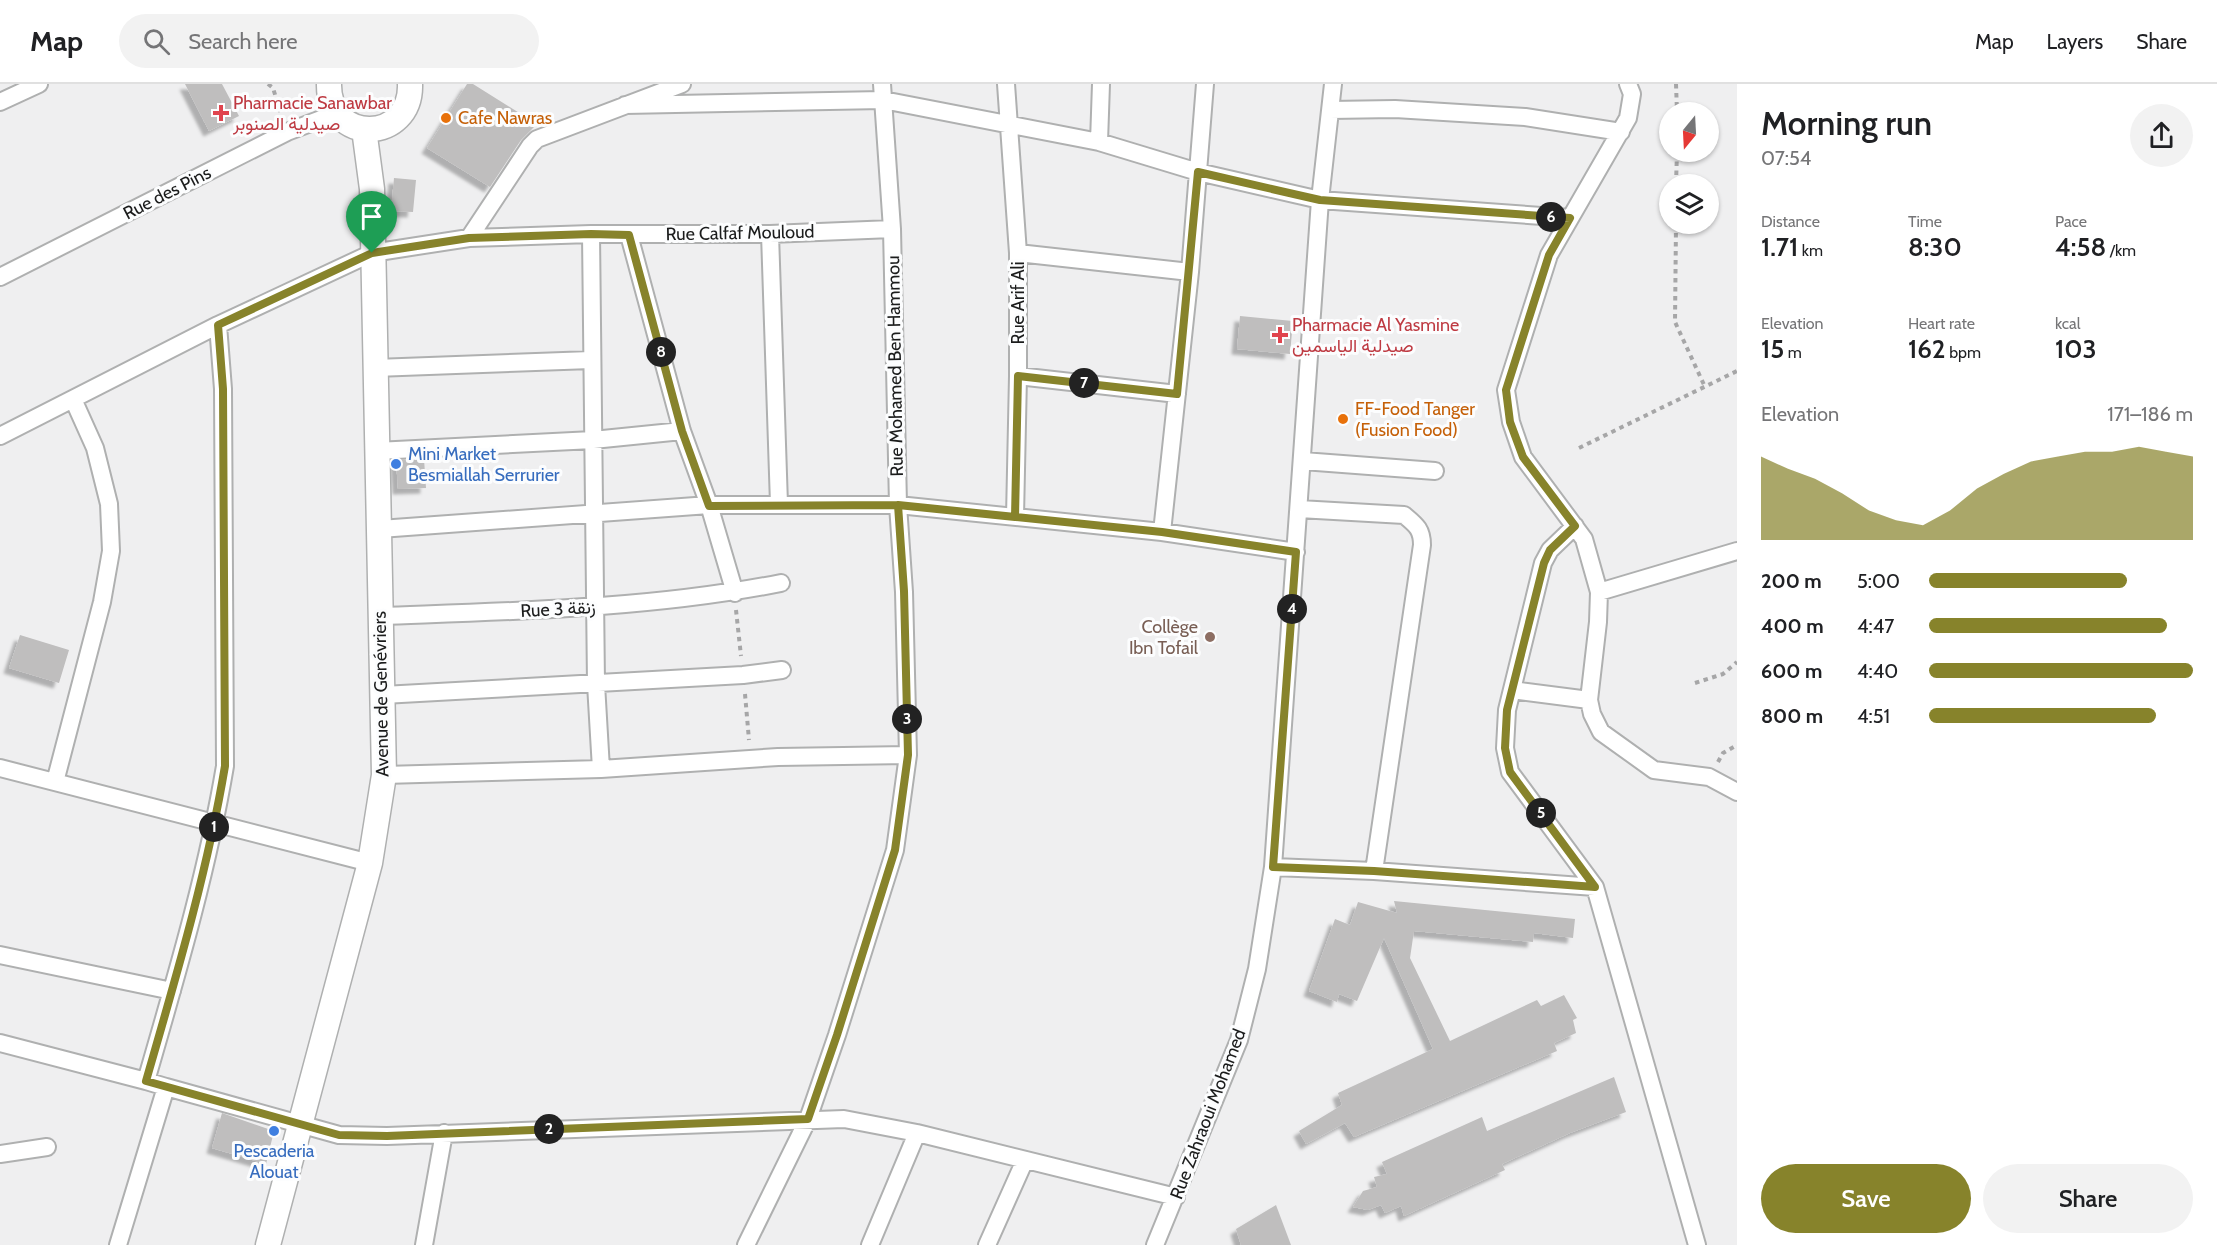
<!DOCTYPE html>
<meta charset="utf-8">
<style>
:root{--surface:#fff;--page:#f2f2f2;--text:#202124;--muted:#757577;--line:#e0e0e0;--accent:#87832b}
body{margin:0;font-family:Cabin,Vazirmatn,sans-serif;background:var(--page);color:var(--text);height:100vh;display:flex;flex-direction:column;font-size:22px;white-space:nowrap}
*{box-sizing:border-box;margin:0}
p{font-size:20px;color:var(--muted)}
.icon{flex:none;width:33px;height:33px;fill:none;stroke:currentColor;stroke-width:2;stroke-linecap:round;stroke-linejoin:round}
.map{position:relative;flex:1;overflow:hidden}
.sheet{display:flex;flex-direction:column;background:var(--surface);width:480px}
.sheet>*{flex:none}
.needle{width:39px;rotate:198deg}
.tools{position:absolute;left:1659px;top:18px;display:grid;gap:12px}
.tools a{display:grid;place-items:center;width:60px;height:60px;border-radius:50%;background:var(--surface);box-shadow:0 2px 4px #0004;font-size:30px}
.pin{position:absolute;display:grid;place-items:center;width:51px;height:51px;color:#fff;margin:-62px -26px;border-radius:50% 50% 50% 0;rotate:-45deg;box-shadow:0 0 6px #0007}
.pin .icon{rotate:45deg}
.km{position:absolute;width:30px;height:30px;margin:-15px;border-radius:50%;background:#222;color:#fff;font-size:16px;line-height:30px;text-align:center}
.round{display:grid;place-items:center;flex:none;width:63px;height:63px;border-radius:32px;background:var(--page)}
.head{display:flex;align-items:center;justify-content:space-between;height:102px;padding:0 24px}
h1{font-size:33px;font-weight:600;line-height:45px}
.metrics{display:grid;grid-template-columns:repeat(3,1fr);gap:9px;height:102px;padding:6px 24px}
.metrics div{display:grid;align-content:center}
.metrics b{font-size:26px;font-weight:600}
.metrics small{font-size:16px;font-weight:400}
.metrics p{font-size:16px}
.chart{height:168px;padding:12px 24px}
.chart p{display:flex;justify-content:space-between}
.chart svg{width:100%;height:108px;margin-top:6px;fill:var(--accent);opacity:.7}
.button{display:flex;gap:12px;margin-top:auto;padding:12px 24px}
.button a{flex:1;height:69px;border-radius:36px;background:var(--accent);color:#fff;font-size:24px;font-weight:600;line-height:69px;text-align:center}
.button a+a{background:var(--page);color:var(--text)}
ul{padding:0 24px;list-style:none;font-size:20px}
li{display:grid;grid-template-columns:96px 72px 1fr;align-items:center;height:45px}
li i{height:15px;border-radius:8px;background:var(--accent)}
header{display:flex;align-items:center;gap:36px;box-sizing:border-box;height:84px;padding:0 30px;background:var(--surface);border-bottom:2px solid var(--line)}
header strong{font-size:28px}
nav{display:flex;gap:33px;margin-inline-start:auto;font-size:21px}
.search{width:420px;height:54px;background:var(--page);display:flex;align-items:center;gap:15px;box-sizing:border-box;padding:0 21px;border-radius:33px;color:var(--muted);font-size:22px}
main{display:flex;flex:1;min-height:0}
.map>svg:first-child{display:block}
.building{fill:#bfbebe;filter:url(#shadow)}
.lines{fill:none;stroke-linecap:round;stroke-linejoin:round}
.street-casing{stroke:#afb0b0;stroke-width:20}
.secondary-casing{stroke:#afb0b0;stroke-width:27}
.path{stroke:#a6a6a7;stroke-width:4;stroke-dasharray:4.5 4.5;stroke-linecap:butt}
.street{stroke:#fff;stroke-width:16}
.secondary{stroke:#fff;stroke-width:24}
.route-casing{stroke:#fff;stroke-width:12}
.route{stroke:#87832b;stroke-width:8}
.health-dot{fill:#e0444e;stroke:#fcfdfe;stroke-width:2}
.food-dot{fill:#e8710a;stroke:#fcfdfe;stroke-width:2}
.shop-dot{fill:#3f7fe0;stroke:#fcfdfe;stroke-width:2}
.education-dot{fill:#8d6e63;stroke:#fcfdfe;stroke-width:2}
.labels{text-anchor:middle;dominant-baseline:central;stroke-width:6;stroke-linejoin:round;paint-order:stroke}
.health-label{font-size:18px;fill:#be3a42;stroke:#fcfdfe;text-anchor:start}
.food-label{font-size:18px;fill:#c56008;stroke:#fcfdfe;text-anchor:start}
.street-label{font-size:18px;fill:#1b1c1c;stroke:#fcfdfe}
.shop-label{font-size:18px;fill:#366cbe;stroke:#fcfdfe;text-anchor:start}
.education-label{font-size:18px;fill:#785e54;stroke:#fcfdfe;text-anchor:end}
</style>
<header>
<strong>Map</strong>
<div class="search"><svg class="icon" aria-label="search" viewBox="0 0 24 24"><circle cx="10" cy="10" r="6"/><path d="M15 15l6 6"/></svg>Search here</div>
<nav><a>Map</a><a>Layers</a><a>Share</a></nav>
</header>
<main>
<div class="map">
<svg width="1737" height="1161" viewBox="0 0 1737 1161">
<defs>
<filter id="shadow"><feDropShadow dx="-5.5" dy="5.5" stdDeviation="1.5" flood-color="#0004"/></filter>
</defs>
<rect width="100%" height="100%" fill="#efeff0"/>
<path class="building" d="M185,0h37l17,32 -30,15z
M467,0h6l64,40 -16,16 -31,47 -63,-39z
M394,94l22,2 -3,32 -22,-1z
M1240,232l53,5 -3,33 -53,-5z
M424,375l2,29 -28,1 -2,-29z
M20,551l49,15 -10,33 -50,-15z
M1394,817l181,18 -2,19 -39,-5 -1,9 -119,-11 -4,27 40,83 87,-41 4,6 23,-11 13,23 -4,2 3,13 -22,10 3,8 -203,86 -9,-14 -39,21 -7,-13 43,-26 -4,-12 95,-44 -49,-111 -27,63 -18,-7 -2,8 -28,-11 26,-72 15,6 8,-23 39,11z
M1614,993l12,35 -56,21 -68,31 3,6 -101,46 -3,-10 -16,7 -4,-8 -13,5 -15,-3 10,-16 14,-4 -3,-10 13,-3 -5,-12 100,-45 5,14z
M222,1029l52,18 -8,33 -54,-16z
M1276,1121l15,40h-50l-5,-16z"/>
<g class="lines">
<defs>
<path id="street" d="M1006,0l12,169v123l-3,141
M1628,0l4,10 -4,24 -79,137 -43,135 5,32 12,35 61,82 15,53 -1,30 -9,78 3,14 9,18 53,38 55,7 28,15
M0,18l39,-18
M625,21l258,-5 216,42 99,30 122,28 250,18
M1330,26l65,-1 130,8 96,15
M1099,58l2,-58
M591,150l5,450 5,85
M770,150l9,270
M629,151l53,196 27,74 26,88
M469,154l61,-92 7,-7 145,-55
M1018,169l172,19
M0,193l287,-145 50,-19
M375,284l216,-8
M1018,292l159,18
M0,352l218,-111 154,-72 97,-15 122,-4h179l122,-5
M376,367l217,-11 89,-9
M1303,377l132,10
M1299,425l105,6c12,10 18,14 18,30l-48,326
M1575,442l-25,24 -7,13 -36,147 -2,38 5,24 85,115 102,358
M380,445l329,-24h189l264,27 134,20
M1162,448l28,-260 15,-188
M1599,508l138,-41
M380,532c135,-5 269,-7 401,-33
M1512,606l77,10
M383,611l360,-20 39,-5
M0,684l370,95
M384,691l217,-6 177,-12 130,-2
M55,698l47,-180 9,-51 -2,-47 -14,-56 -22,-49
M1273,783l101,4 221,16
M0,871l172,36
M0,959l146,38
M166,1003l173,48 48,1 457,-17 73,14 259,64
M0,1070l47,-7
M118,1161l48,-158 -20,-6c30,-104 61,-208 79,-315l-2,-377 -5,-64
M424,1161l20,-112
M746,1161l62,-126 29,-84 58,-185 13,-95 -4,-163 -6,-87 -6,-276 -10,-145
M870,1161l47,-112
M987,1161l38,-85
M1155,1161l84,-205 18,-71 16,-102 47,-667 13,-116"/>
<path id="secondary" d="M329,0c-1,61 83,59 81,0
M268,1161l102,-382 14,-88 -12,-586 -8,-60"/>
</defs>
<use href="#street" class="street-casing"/>
<use href="#secondary" class="secondary-casing"/>
<path class="path" d="M268,0l5,4 8,26
M1676,0l1,28
M1676,100l1,-32
M1676,140l-1,98 30,65
M1579,364l158,-77
M736,526l5,46
M1695,599l28,-9 14,-12
M745,610l4,46
M1718,678l5,-9 14,-8"/>
<use href="#street" class="street"/>
<use href="#secondary" class="secondary"/>
</g>
<g class="lines">
<defs>
<path id="route" d="M372,169l-154,72 5,64 2,377c-18,107 -49,211 -79,315l193,54 48,1 421,-17 29,-84 58,-185 13,-95 -4,-164 -6,-86 264,27 134,20 -23,315 101,4 221,16 -85,-115 -5,-24 2,-38 37,-147 6,-13 25,-24 -52,-69 -13,-35 -4,-32 43,-135 21,-37 -250,-18 -122,-28 -21,222 -159,-18 -3,141 -117,-12 -189,1 -27,-75 -53,-196 -38,-1 -122,4 -97,15"/>
</defs>
<use href="#route" class="route-casing"/>
<use href="#route" class="route"/>
</g>
<g class="health-dot">
<path d="M218 20h6v6h6v6h-6v6h-6v-6h-6v-6h6z"/>
<path d="M1277 242h6v6h6v6h-6v6h-6v-6h-6v-6h6z"/>
</g>
<g class="food-dot">
<circle cx="446" cy="34" r="6"/>
<circle cx="1343" cy="335" r="6"/>
</g>
<g class="shop-dot">
<circle cx="396" cy="380" r="6"/>
<circle cx="274" cy="1047" r="6"/>
</g>
<circle class="education-dot" cx="1210" cy="553" r="6"/>
<g class="labels">
<g class="health-label">
<text x="233" y="19">Pharmacie Sanawbar<tspan x="233" dy="21">صيدلية الصنوبر</tspan></text>
<text x="1292" y="241">Pharmacie Al Yasmine<tspan x="1292" dy="21">صيدلية الياسمين</tspan></text>
</g>
<g class="food-label">
<text x="458" y="34">Cafe Nawras</text>
<text x="1355" y="325">FF-Food Tanger<tspan x="1355" dy="21">(Fusion Food)</tspan></text>
</g>
<g class="street-label">
<text transform="translate(167 109) rotate(-27)">Rue des Pins</text>
<text transform="translate(740 149) rotate(-1)">Rue Calfaf Mouloud</text>
<text transform="translate(1018 219) rotate(-90)">Rue Arif Ali</text>
<text transform="translate(895 282) rotate(-91)">Rue Mohamed Ben Hammou</text>
<text transform="translate(558 525) rotate(-3)">Rue 3 زنقة</text>
<text transform="translate(381 610) rotate(-91)">Avenue de Genévriers</text>
<text transform="translate(1208 1030) rotate(-69)">Rue Zahraoui Mohamed</text>
</g>
<g class="shop-label">
<text x="408" y="370">Mini Market<tspan x="408" dy="21">Besmiallah Serrurier</tspan></text>
<text x="274" y="1067" text-anchor="middle">Pescaderia<tspan x="274" dy="21">Alouat</tspan></text>
</g>
<g class="education-label">
<text x="1198" y="543">Collège<tspan x="1198" dy="21">Ibn Tofail</tspan></text>
</g>
</g>
</svg>
<div class="tools">
<a><svg class="needle" viewBox="-14 -14 28 28"><path d="M0-13l5 13h-10z" fill="#e53935"/><path d="M0 13l5-13h-10z" fill="#757577"/></svg></a>
<a><svg class="icon" aria-label="layers" viewBox="0 0 24 24"><path d="M12 4l9 5-9 5-9-5zM3 14l9 5 9-5"/></svg></a>
</div>
<div class="pin" style="left:372px;top:169px;background:#1e9e55"><svg class="icon" aria-label="arrive" viewBox="0 0 24 24"><path d="M6 21V4h12l-3 4 3 4H6"/></svg></div>
<b class="km" style="left:214px;top:743px">1</b>
<b class="km" style="left:549px;top:1045px">2</b>
<b class="km" style="left:907px;top:635px">3</b>
<b class="km" style="left:1292px;top:525px">4</b>
<b class="km" style="left:1541px;top:729px">5</b>
<b class="km" style="left:1551px;top:133px">6</b>
<b class="km" style="left:1084px;top:299px">7</b>
<b class="km" style="left:661px;top:268px">8</b>
</div>
<section class="sheet">
<div class="head"><div><h1>Morning run</h1><p>07:54</p></div><a class="round"><svg class="icon" aria-label="share" viewBox="0 0 24 24"><path d="M12 15V3M7 8l5-5 5 5M5 13v7h14v-7"/></svg></a></div>
<div class="metrics">
<div><p>Distance</p><b>1.71<small> km</small></b></div>
<div><p>Time</p><b>8:30</b></div>
<div><p>Pace</p><b>4:58<small> /km</small></b></div>
</div>
<div class="metrics">
<div><p>Elevation</p><b>15<small> m</small></b></div>
<div><p>Heart rate</p><b>162<small> bpm</small></b></div>
<div><p>kcal</p><b>103</b></div>
</div>
<div class="chart"><p><span>Elevation</span>171–186 m</p>
<svg viewBox="0 0 160 44" preserveAspectRatio="none"><path d="M0 44V10L10 15L20 19L30 25L40 32L50 36L60 38L70 32L80 23L90 17L100 12L110 10L120 8L130 8L140 6L150 8L160 10V44z"/></svg>
</div>
<ul>
<li><b>200 m</b>5:00<i style="width:75%"></i></li>
<li><b>400 m</b>4:47<i style="width:90%"></i></li>
<li><b>600 m</b>4:40<i style="width:100%"></i></li>
<li><b>800 m</b>4:51<i style="width:86%"></i></li>
</ul>
<div class="button"><a>Save</a><a>Share</a></div>
</section>
</main>
